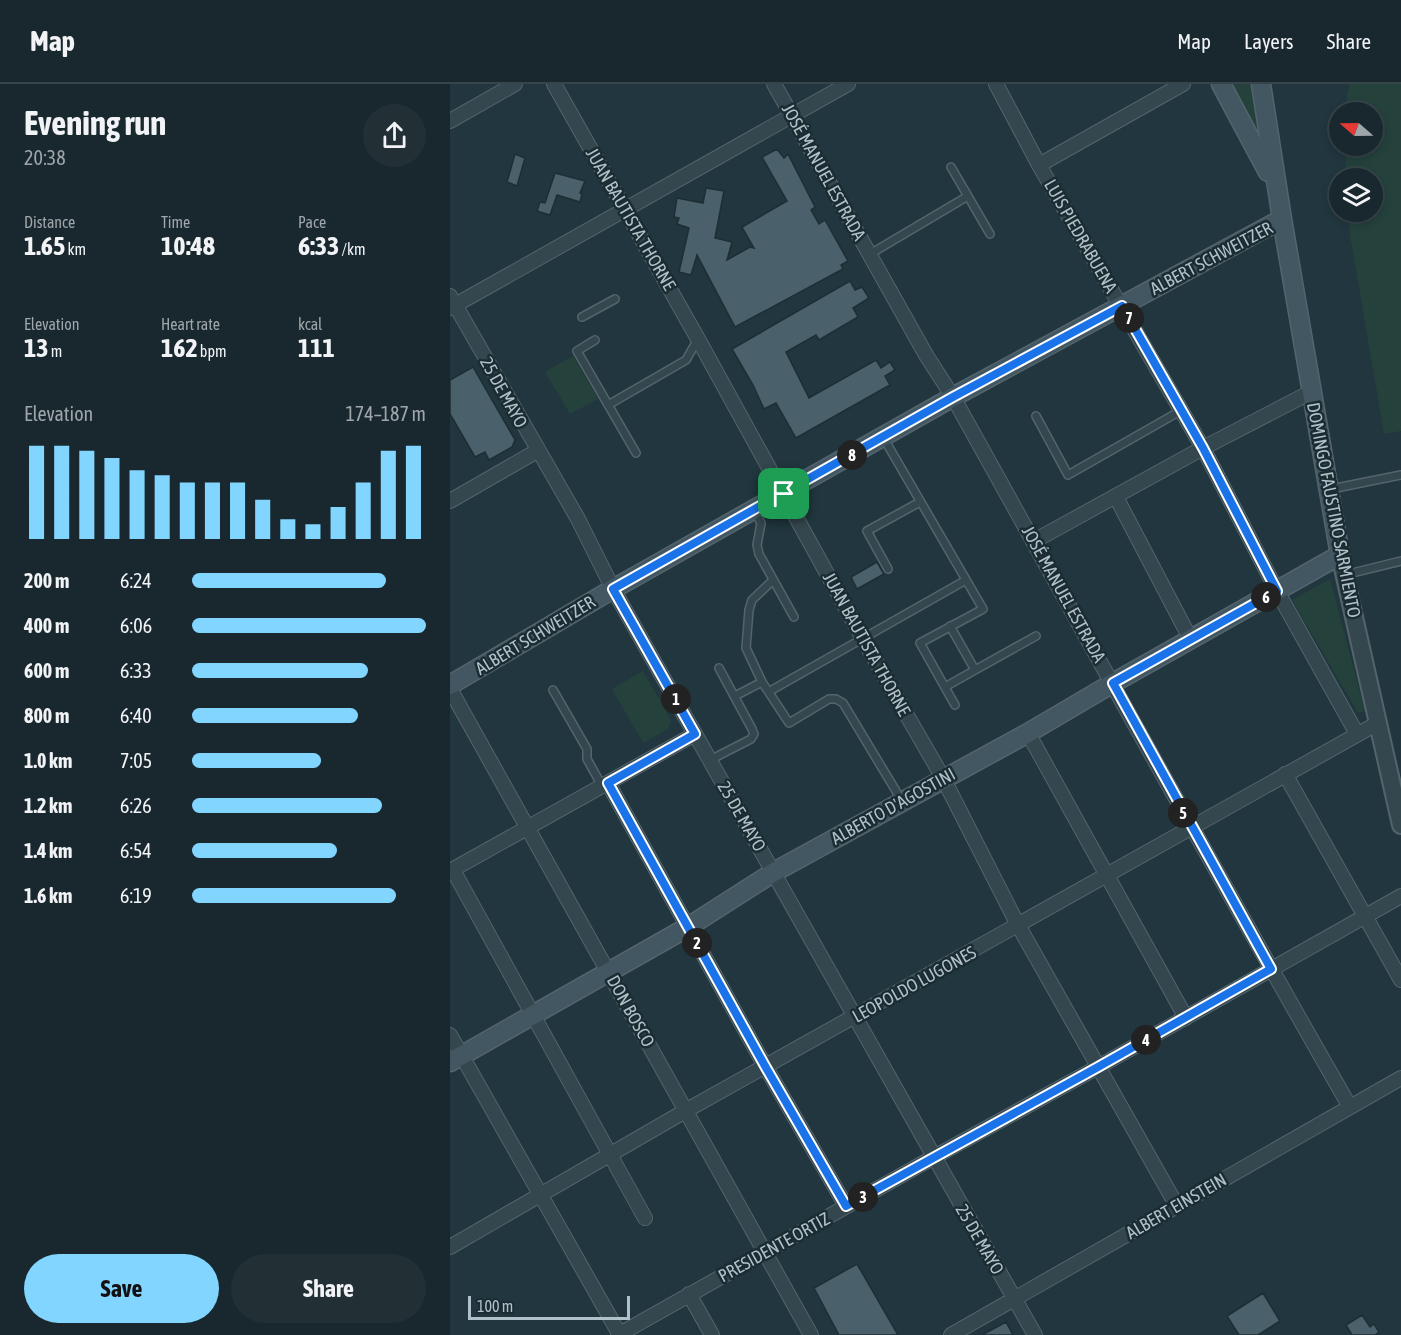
<!DOCTYPE html>
<meta charset="utf-8">
<style>
:root{--surface:#19282e;--page:#223036;--text:#f1f3f6;--muted:#9fa6aa;--line:#37444a;--accent:#81d5ff}
body{margin:0;font-family:"Asap Condensed",sans-serif;background:var(--page);color:var(--text);height:100vh;display:flex;flex-direction:column;font-size:22px;white-space:nowrap}
*{box-sizing:border-box;margin:0}
p{font-size:20px;color:var(--muted)}
.icon{flex:none;width:33px;height:33px;fill:none;stroke:currentColor;stroke-width:2;stroke-linecap:round;stroke-linejoin:round}
.map{position:relative;flex:1;overflow:hidden}
.details{display:flex;flex-direction:column;background:var(--surface);width:450px}
.details>*{flex:none}
.needle{width:39px;rotate:290deg}
.controls{position:absolute;left:879px;top:18px;display:grid;gap:12px}
.controls a{display:grid;place-items:center;width:54px;height:54px;border-radius:50%;background:var(--surface);box-shadow:0 3px 9px #0003,0 0 0 2px var(--line);font-size:30px}
.scale{position:absolute;left:18px;bottom:15px;width:162px;box-sizing:border-box;padding-left:6px;border:3px solid #b1c1ca;border-top:0;font-size:16px;line-height:21px;white-space:nowrap;color:#b1c1ca;-webkit-text-stroke:4px #1b2c33;paint-order:stroke}
.pin{position:absolute;display:grid;place-items:center;width:51px;height:51px;color:#fff;margin:-26px;border-radius:12px;box-shadow:0 3px 9px #0006}
.km{position:absolute;width:30px;height:30px;margin:-15px;border-radius:50%;background:#222;color:#fff;font-size:16px;line-height:30px;text-align:center}
.round{display:grid;place-items:center;flex:none;width:63px;height:63px;border-radius:32px;background:var(--page)}
.summary{display:flex;align-items:center;justify-content:space-between;height:102px;padding:0 24px}
h1{font-size:33px;font-weight:700;line-height:45px}
.stats{display:grid;grid-template-columns:repeat(3,1fr);gap:9px;height:102px;padding:6px 24px}
.stats div{display:grid;align-content:center}
.stats b{font-size:26px;font-weight:700}
.stats small{font-size:16px;font-weight:400}
.stats p{font-size:16px}
.chart{height:168px;padding:12px 24px}
.chart p{display:flex;justify-content:space-between}
.chart svg{width:100%;height:108px;margin-top:6px;stroke:var(--accent);stroke-width:6}
.button{display:flex;gap:12px;margin-top:auto;padding:12px 24px}
.button a{flex:1;height:69px;border-radius:36px;background:var(--accent);color:#111;font-size:24px;font-weight:700;line-height:69px;text-align:center}
.button a+a{background:var(--page);color:var(--text)}
ul{padding:0 24px;list-style:none;font-size:20px}
li{display:grid;grid-template-columns:96px 72px 1fr;align-items:center;height:45px}
li i{height:15px;border-radius:8px;background:var(--accent)}
header{display:flex;align-items:center;gap:36px;box-sizing:border-box;height:84px;padding:0 30px;background:var(--surface);border-bottom:2px solid var(--line)}
header strong{font-size:28px}
nav{display:flex;gap:33px;margin-inline-start:auto;font-size:21px}
main{display:flex;flex:1;min-height:0}
.map>svg:first-child{display:block}
.green{fill:#24413c}
.building{fill:#4a606a;stroke:#1d2e35;stroke-width:1.5}
.lines{fill:none;stroke-linecap:round;stroke-linejoin:round}
.service-casing{stroke:#54646c;stroke-width:10}
.minor-casing{stroke:#54646c;stroke-width:16}
.tertiary-casing{stroke:#54646c;stroke-width:20}
.secondary-casing{stroke:#54646c;stroke-width:21}
.service{stroke:#35474e;stroke-width:7}
.minor{stroke:#35474e;stroke-width:14}
.tertiary{stroke:#35474e;stroke-width:16}
.secondary{stroke:#435762;stroke-width:18}
.route-casing{stroke:#fff;stroke-width:12}
.route{stroke:#1a73e8;stroke-width:8}
.labels{text-anchor:middle;dominant-baseline:central;stroke-width:5;stroke-linejoin:round;paint-order:stroke}
.street-label{font-size:18px;fill:#b1c1ca;stroke:#1b2c33}
</style>
<header>
<strong>Map</strong>
<nav><a>Map</a><a>Layers</a><a>Share</a></nav>
</header>
<main>
<section class="details">
<div class="summary"><div><h1>Evening run</h1><p>20:38</p></div><a class="round"><svg class="icon" aria-label="share" viewBox="0 0 24 24"><path d="M12 15V3M7 8l5-5 5 5M5 13v7h14v-7"/></svg></a></div>
<div class="stats">
<div><p>Distance</p><b>1.65<small> km</small></b></div>
<div><p>Time</p><b>10:48</b></div>
<div><p>Pace</p><b>6:33<small> /km</small></b></div>
</div>
<div class="stats">
<div><p>Elevation</p><b>13<small> m</small></b></div>
<div><p>Heart rate</p><b>162<small> bpm</small></b></div>
<div><p>kcal</p><b>111</b></div>
</div>
<div class="chart"><p><span>Elevation</span>174–187 m</p>
<svg viewBox="0 0 160 44" preserveAspectRatio="none"><path d="M5 44V6M15 44V6M25 44V8M35 44V11M45 44V16M55 44V18M65 44V21M75 44V21M85 44V21M95 44V28M105 44V36M115 44V38M125 44V31M135 44V21M145 44V8M155 44V6"/></svg>
</div>
<ul>
<li><b>200 m</b>6:24<i style="width:83%"></i></li>
<li><b>400 m</b>6:06<i style="width:100%"></i></li>
<li><b>600 m</b>6:33<i style="width:75%"></i></li>
<li><b>800 m</b>6:40<i style="width:71%"></i></li>
<li><b>1.0 km</b>7:05<i style="width:55%"></i></li>
<li><b>1.2 km</b>6:26<i style="width:81%"></i></li>
<li><b>1.4 km</b>6:54<i style="width:62%"></i></li>
<li><b>1.6 km</b>6:19<i style="width:87%"></i></li>
</ul>
<div class="button"><a>Save</a><a>Share</a></div>
</section>
<div class="map">
<svg width="951" height="1251" viewBox="0 0 951 1251">
<rect width="100%" height="100%" fill="#21363e"/>
<path class="green" d="M780,0h27l10,66z
M900,0h51v347l-17,3 -38,-222h26v-34h-27l1,-32h26v-34h-25v-18z
M123,272l25,43 -28,15 -25,-42z
M880,495l35,132 -7,2 -66,-113z
M193,587l28,49 -3,9 -25,14 -31,-54z"/>
<path class="building" d="M327,65l7,9 4,-4 27,53 -4,3 8,14 6,-4 23,41 -7,4 2,4 -108,58 -38,-72 -6,20 -12,-3 10,-44 -12,-4 2,-6 -5,-1 3,-19 26,5 3,-15 18,3 -9,47 17,4 -5,18 23,-13 4,1 -12,-21 45,-26 -25,-44z
M65,70l10,4 -8,28 -10,-4z
M105,89l30,8 -5,12 2,1 -2,8 -23,-7 -7,20 -13,-4 3,-9 5,1z
M400,197l5,9 7,-3 7,11 -16,10 5,9 -39,23 -3,-5 -30,17 23,46 67,-38 5,8 9,-6 5,8 -10,6 5,9 -94,53 -20,-35 -12,6 -11,-24 -21,-36z
M23,283l42,73 -3,7 -23,13 -4,-8 -10,5 -25,-43v-34z
M427,478l7,12 -27,15 -6,-12z
M407,1180l41,71h-59l-25,-47z
M813,1209l17,28 -22,14h-19l-12,-19z
M912,1231l8,12 4,-3 5,8 -4,3h-23l-6,-10z
M556,1238l7,13h-31z"/>
<g class="lines">
<defs>
<path id="service" d="M501,83l39,67
M420,170l98,-58
M132,233l33,-18
M145,256l-18,11 59,102
M158,321l78,-45 12,-21
M586,332l32,59 114,-65
M433,353l100,172 -63,34 35,62
M881,405l70,-14
M304,427l7,12 -4,22 2,9 35,63
M438,485l-21,-38 53,-29
M894,491l57,-14
M322,497l-20,19 -3,10 -3,38 16,34 27,41 40,-24h7l7,4 59,98
M500,542l25,44 61,-34
M495,603l30,-17
M103,606l34,59v10l15,27
M320,607l196,-111
M285,612l27,-14
M260,676l41,-21 3,-5 -2,-5 -33,-61"/>
<path id="minor" d="M104,0l144,255 165,300 80,139 75,147 159,281
M324,0l152,271 27,42c132,237 262,475 397,710
M546,0l43,81 164,283 74,143 80,143
M0,37l65,-37
M589,81l144,-81
M0,212l128,223 35,70 422,746
M0,224l398,-224
M666,413l75,143
M0,417l87,-50
M584,457l169,-93 108,-56
M0,605l361,646
M578,649l158,285
M835,690l116,206
M158,699l157,283 81,140
M3,786l192,348
M0,787l245,-137
M0,951l170,300
M0,1163l237,-137 691,-387
M239,1210l23,41
M168,1251l316,-178 164,-90 303,-171
M501,1251l450,-257"/>
<path id="tertiary" d="M890,471l61,270"/>
<path id="secondary" d="M771,0l47,88
M0,601l163,-96 340,-192 329,-178
M0,978l238,-135 86,-55 254,-139 85,-50 227,-128 -58,-336 -21,-135"/>
</defs>
<use href="#service" class="service-casing"/>
<use href="#minor" class="minor-casing"/>
<use href="#tertiary" class="tertiary-casing"/>
<use href="#secondary" class="secondary-casing"/>
<use href="#service" class="service"/>
<use href="#minor" class="minor"/>
<use href="#tertiary" class="tertiary"/>
<use href="#secondary" class="secondary"/>
</g>
<g class="lines">
<defs>
<path id="route" d="M672,222l81,142 74,143 -164,92 158,286 -173,98 -252,139 -81,-140 -157,-283 87,-49 -82,-145 340,-192z"/>
</defs>
<use href="#route" class="route-casing"/>
<use href="#route" class="route"/>
</g>
<g class="labels">
<g class="street-label">
<text transform="translate(374 88) rotate(61)">JOSÉ MANUEL ESTRADA</text>
<text transform="translate(181 135) rotate(60)">JUAN BAUTISTA THORNE</text>
<text transform="translate(631 152) rotate(60)">LUIS PIEDRABUENA</text>
<text transform="translate(761 174) rotate(-28)">ALBERT SCHWEITZER</text>
<text transform="translate(54 308) rotate(61)">25 DE MAYO</text>
<text transform="translate(884 426) rotate(79)">DOMINGO FAUSTINO SARMIENTO</text>
<text transform="translate(614 510) rotate(61)">JOSÉ MANUEL ESTRADA</text>
<text transform="translate(85 551) rotate(-31)">ALBERT SCHWEITZER</text>
<text transform="translate(417 560) rotate(61)">JUAN BAUTISTA THORNE</text>
<text transform="translate(443 722) rotate(-29)">ALBERTO D'AGOSTINI</text>
<text transform="translate(292 732) rotate(60)">25 DE MAYO</text>
<text transform="translate(464 900) rotate(-29)">LEOPOLDO LUGONES</text>
<text transform="translate(181 927) rotate(61)">DON BOSCO</text>
<text transform="translate(726 1122) rotate(-30)">ALBERT EINSTEIN</text>
<text transform="translate(530 1155) rotate(60)">25 DE MAYO</text>
<text transform="translate(324 1163) rotate(-29)">PRESIDENTE ORTIZ</text>
</g>
</g>
</svg>
<div class="controls">
<a><svg class="needle" viewBox="-14 -14 28 28"><path d="M0-13l5 13h-10z" fill="#e53935"/><path d="M0 13l5-13h-10z" fill="#9fa6aa"/></svg></a>
<a><svg class="icon" aria-label="layers" viewBox="0 0 24 24"><path d="M12 4l9 5-9 5-9-5zM3 14l9 5 9-5"/></svg></a>
</div>
<div class="scale">100 m</div>
<div class="pin" style="left:334px;top:410px;background:#1e9e55"><svg class="icon" aria-label="arrive" viewBox="0 0 24 24"><path d="M6 21V4h12l-3 4 3 4H6"/></svg></div>
<b class="km" style="left:226px;top:615px">1</b>
<b class="km" style="left:247px;top:859px">2</b>
<b class="km" style="left:413px;top:1113px">3</b>
<b class="km" style="left:696px;top:956px">4</b>
<b class="km" style="left:733px;top:729px">5</b>
<b class="km" style="left:816px;top:513px">6</b>
<b class="km" style="left:679px;top:234px">7</b>
<b class="km" style="left:402px;top:371px">8</b>
</div>
</main>
